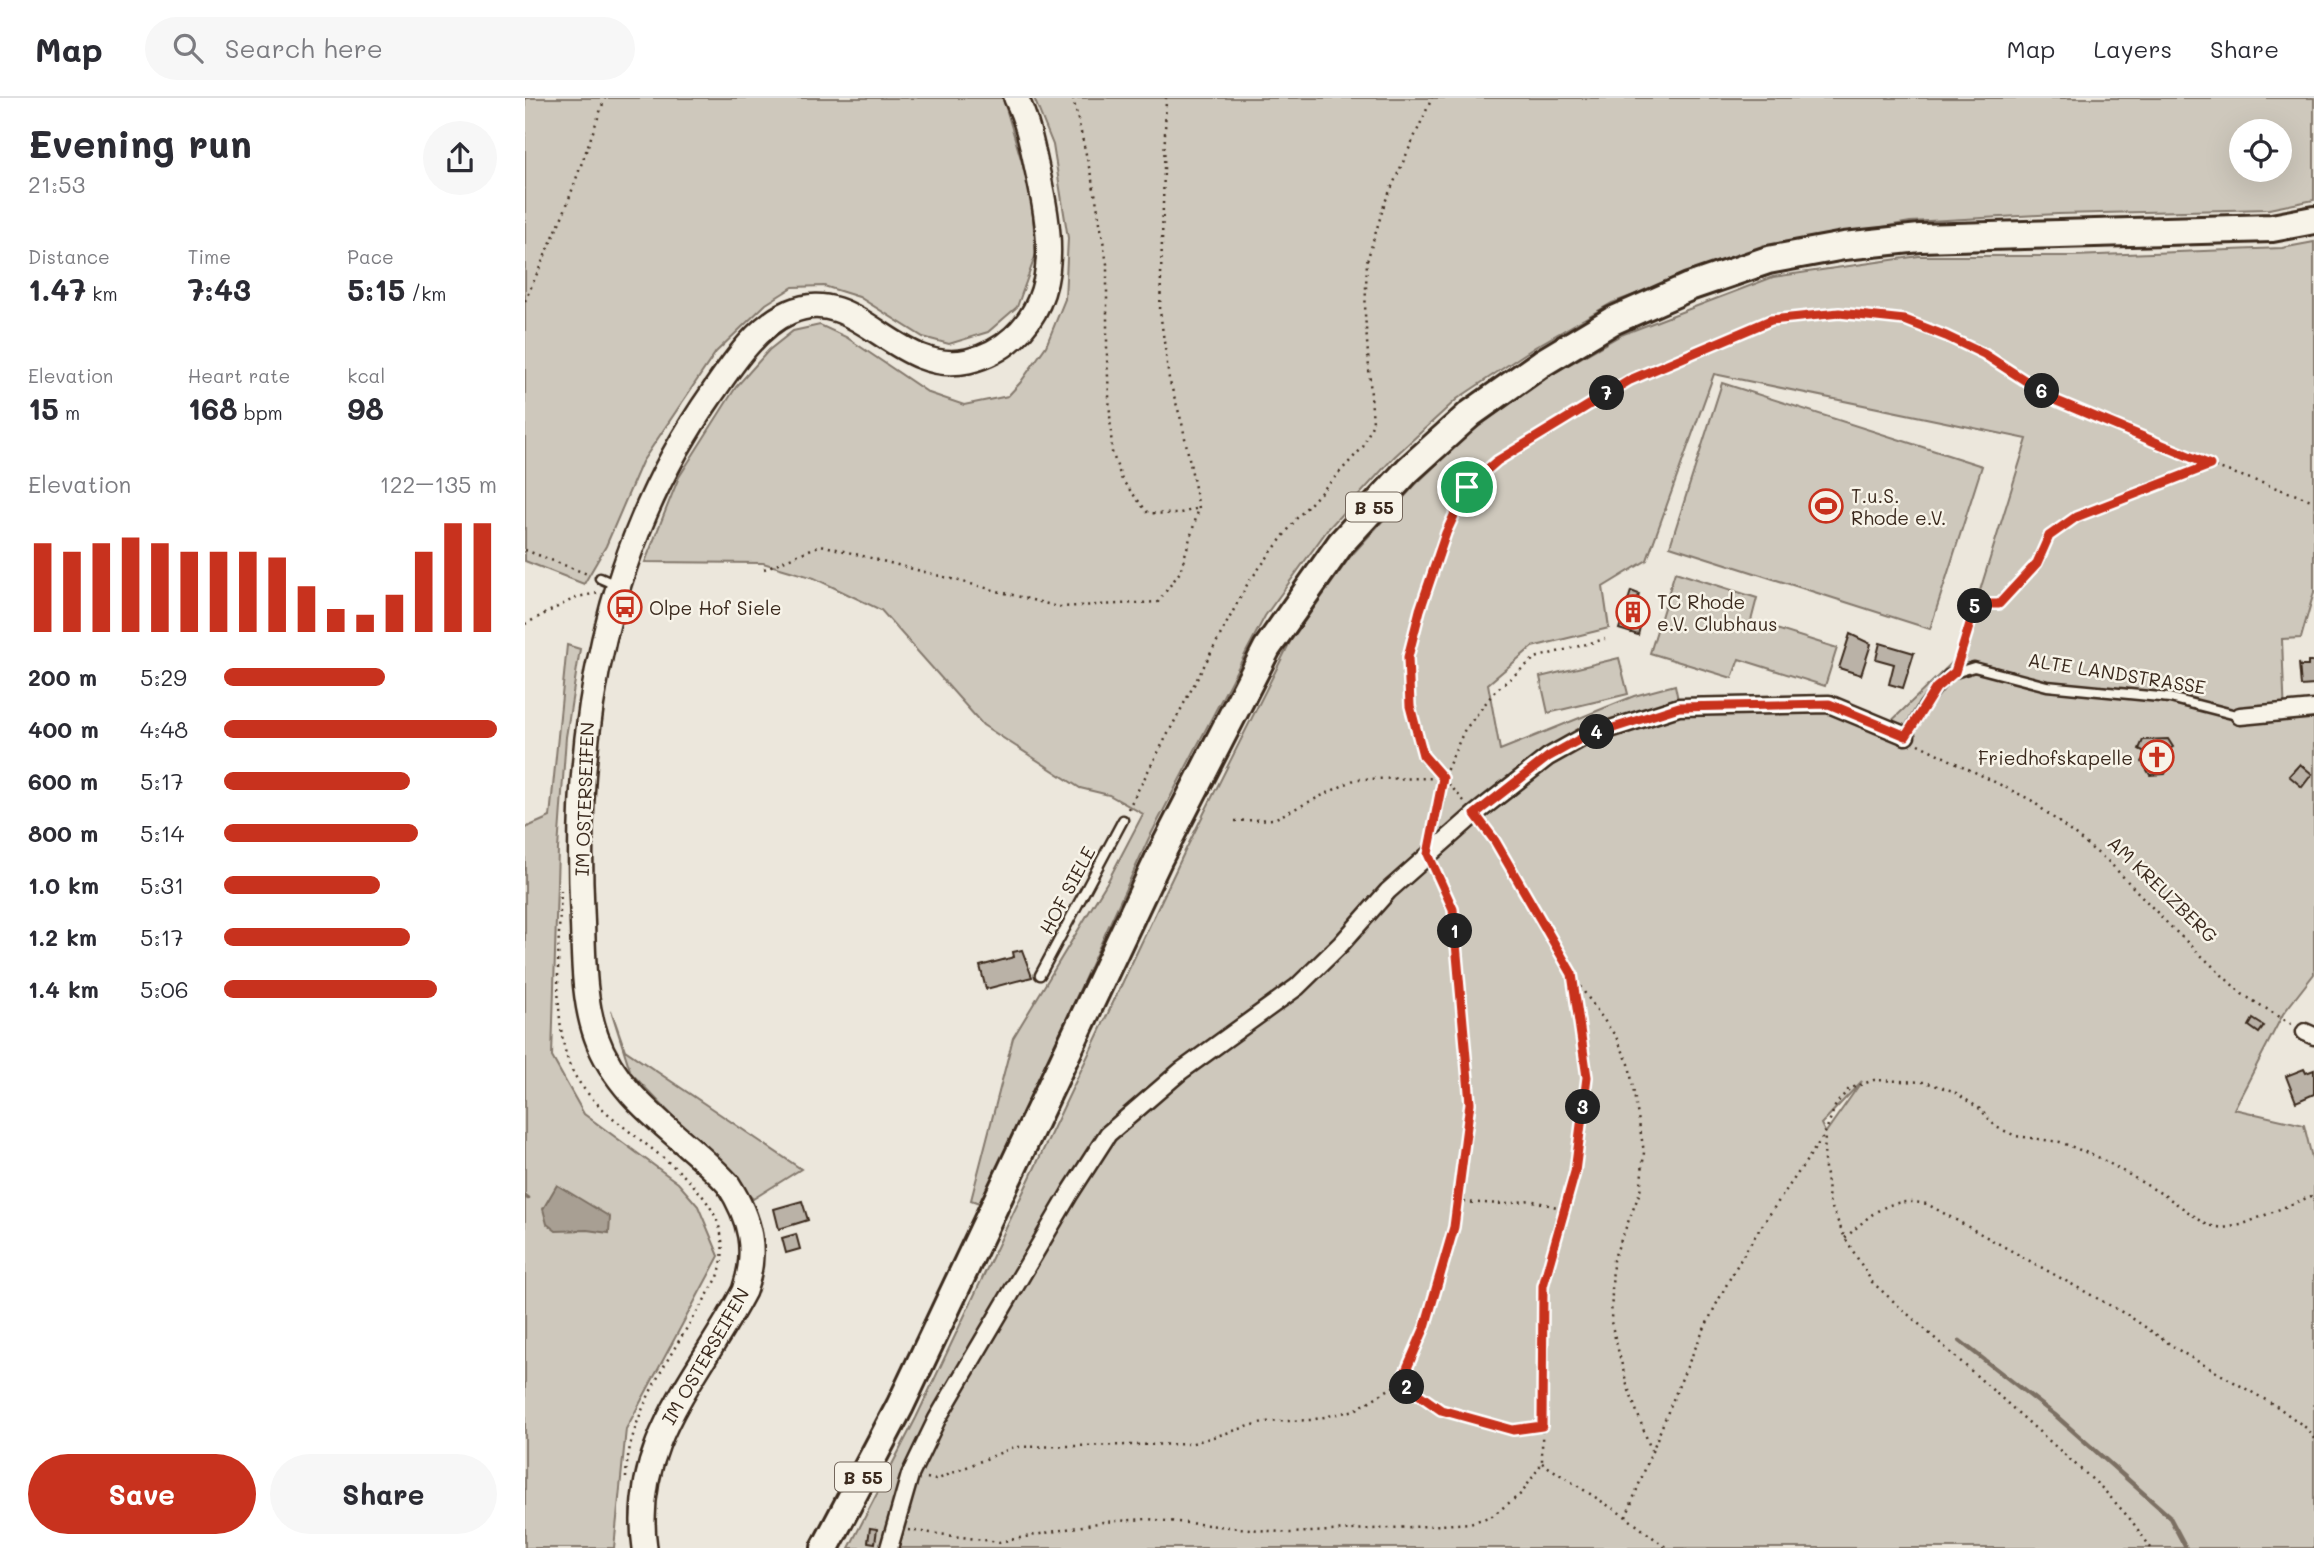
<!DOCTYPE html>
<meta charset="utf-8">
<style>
:root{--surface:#fff;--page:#f7f7f7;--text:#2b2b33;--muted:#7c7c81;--line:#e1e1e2;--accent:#c8321e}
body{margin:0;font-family:Mali,sans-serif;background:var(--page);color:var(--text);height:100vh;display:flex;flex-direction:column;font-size:26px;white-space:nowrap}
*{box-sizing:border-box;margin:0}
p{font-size:23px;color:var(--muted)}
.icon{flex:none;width:38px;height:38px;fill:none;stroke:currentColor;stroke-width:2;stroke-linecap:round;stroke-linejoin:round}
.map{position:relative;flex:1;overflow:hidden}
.sheet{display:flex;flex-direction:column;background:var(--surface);width:525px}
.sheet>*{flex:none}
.controls{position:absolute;left:1704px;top:21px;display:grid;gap:14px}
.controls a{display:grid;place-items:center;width:63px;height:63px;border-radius:50%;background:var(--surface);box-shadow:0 7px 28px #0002;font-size:35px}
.pin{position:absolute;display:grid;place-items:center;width:60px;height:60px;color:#fff;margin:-30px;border:4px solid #fff;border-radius:50%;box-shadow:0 2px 7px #0007}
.km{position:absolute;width:35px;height:35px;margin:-18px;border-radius:50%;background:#222;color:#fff;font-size:19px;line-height:35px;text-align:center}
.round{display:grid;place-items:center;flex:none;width:74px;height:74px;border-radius:37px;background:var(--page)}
.summary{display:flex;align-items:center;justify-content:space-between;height:119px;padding:0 28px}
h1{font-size:38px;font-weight:700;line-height:52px}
.metrics{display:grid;grid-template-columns:repeat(3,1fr);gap:10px;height:119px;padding:7px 28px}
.metrics div{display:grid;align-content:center}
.metrics b{font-size:30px;font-weight:700}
.metrics small{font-size:19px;font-weight:400}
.metrics p{font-size:19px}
.chart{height:196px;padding:14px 28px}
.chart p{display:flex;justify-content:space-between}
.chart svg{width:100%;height:126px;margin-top:7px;stroke:var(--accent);stroke-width:6}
.action{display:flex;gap:14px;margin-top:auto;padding:14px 28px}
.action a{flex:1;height:80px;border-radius:42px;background:var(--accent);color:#fff;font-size:28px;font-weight:700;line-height:80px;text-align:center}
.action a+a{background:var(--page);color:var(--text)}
ul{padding:0 28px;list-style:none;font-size:23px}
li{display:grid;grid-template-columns:112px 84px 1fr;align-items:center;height:52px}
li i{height:18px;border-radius:9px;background:var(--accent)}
header{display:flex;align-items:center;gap:42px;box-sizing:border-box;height:98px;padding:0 35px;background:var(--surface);border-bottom:2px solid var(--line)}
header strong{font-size:33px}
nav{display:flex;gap:38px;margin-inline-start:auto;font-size:24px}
.search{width:490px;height:63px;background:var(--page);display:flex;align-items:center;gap:18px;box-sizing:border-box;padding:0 24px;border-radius:38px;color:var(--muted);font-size:26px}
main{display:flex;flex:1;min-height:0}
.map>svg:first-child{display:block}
.green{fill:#cec8bc;stroke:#84796d;stroke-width:2;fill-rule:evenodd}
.water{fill:#a89f93;stroke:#7c7064;stroke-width:2}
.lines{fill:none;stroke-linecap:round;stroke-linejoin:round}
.stream{stroke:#7c7064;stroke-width:4.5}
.building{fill:#bab2a7;stroke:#3b2a1e;stroke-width:2}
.lane-casing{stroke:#3b2a1e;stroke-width:13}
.street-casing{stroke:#3b2a1e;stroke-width:21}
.secondary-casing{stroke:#3b2a1e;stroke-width:28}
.primary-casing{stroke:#3b2a1e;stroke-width:32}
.path{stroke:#3b2a1e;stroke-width:2.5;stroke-dasharray:2 5;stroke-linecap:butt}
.lane{stroke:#f7f3e8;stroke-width:8}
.street{stroke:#f7f3e8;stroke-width:16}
.secondary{stroke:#f7f3e8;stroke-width:23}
.primary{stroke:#f7f3e8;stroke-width:26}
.route-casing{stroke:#fff;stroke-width:14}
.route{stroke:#c8321e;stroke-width:9}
.labels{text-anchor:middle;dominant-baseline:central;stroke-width:5;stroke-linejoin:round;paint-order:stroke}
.shield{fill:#f7f3e8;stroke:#73665b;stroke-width:2}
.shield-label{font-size:18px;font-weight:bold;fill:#3b2a1e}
.poi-label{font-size:19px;fill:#3b2a1e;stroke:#f7f3e8;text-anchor:start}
.street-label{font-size:19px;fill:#3b2a1e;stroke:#f7f3e8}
</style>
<header>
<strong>Map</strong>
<div class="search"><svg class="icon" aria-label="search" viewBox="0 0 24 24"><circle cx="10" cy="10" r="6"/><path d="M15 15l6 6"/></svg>Search here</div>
<nav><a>Map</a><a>Layers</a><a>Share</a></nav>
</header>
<main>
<section class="sheet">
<div class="summary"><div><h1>Evening run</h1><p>21:53</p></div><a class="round"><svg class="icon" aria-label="share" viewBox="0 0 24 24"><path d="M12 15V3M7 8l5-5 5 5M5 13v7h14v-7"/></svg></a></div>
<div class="metrics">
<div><p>Distance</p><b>1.47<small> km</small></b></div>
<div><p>Time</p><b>7:43</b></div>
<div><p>Pace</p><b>5:15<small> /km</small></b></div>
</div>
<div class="metrics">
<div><p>Elevation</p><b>15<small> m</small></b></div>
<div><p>Heart rate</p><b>168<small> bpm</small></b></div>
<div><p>kcal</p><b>98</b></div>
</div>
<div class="chart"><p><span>Elevation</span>122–135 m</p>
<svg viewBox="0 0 160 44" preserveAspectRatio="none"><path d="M5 44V13M15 44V16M25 44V13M35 44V11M45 44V13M55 44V16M65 44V16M75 44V16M85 44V18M95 44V28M105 44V36M115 44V38M125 44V31M135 44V16M145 44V6M155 44V6"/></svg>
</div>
<ul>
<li><b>200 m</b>5:29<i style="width:59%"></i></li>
<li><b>400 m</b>4:48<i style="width:100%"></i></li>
<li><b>600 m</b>5:17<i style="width:68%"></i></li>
<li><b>800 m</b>5:14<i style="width:71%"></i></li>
<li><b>1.0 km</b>5:31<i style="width:57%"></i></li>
<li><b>1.2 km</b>5:17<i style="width:68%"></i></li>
<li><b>1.4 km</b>5:06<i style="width:78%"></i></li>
</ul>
<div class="action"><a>Save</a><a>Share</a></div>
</section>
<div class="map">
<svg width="1789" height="1450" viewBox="0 0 1789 1450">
<rect width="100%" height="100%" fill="#ece7dc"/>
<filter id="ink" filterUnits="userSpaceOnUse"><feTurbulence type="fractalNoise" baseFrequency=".0143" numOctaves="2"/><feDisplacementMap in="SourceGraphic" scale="14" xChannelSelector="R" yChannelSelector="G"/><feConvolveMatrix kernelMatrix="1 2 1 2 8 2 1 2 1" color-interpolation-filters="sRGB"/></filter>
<g filter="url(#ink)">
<path class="green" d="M0,0h478l28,95 5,61 -19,53 -29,25 -39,12 -26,-7 -64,-40 -35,-11 -31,1 -27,17 -50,48 -74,110 -36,84 -22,38 -59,-23z
M509,0h1280v102l-45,9 -211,5 -148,8 -150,27 -148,54 -77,44 -78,52 -63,58 -66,72 -63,87 -117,224 -166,364 -11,-4 42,-162 96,-159 34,-65 -34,-19 -29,-7 -97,-63 -102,-115 -67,-32 -51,-15 -118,-1 34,-85 57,-90 33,-37 24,-19 27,-6 26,12 83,56 35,12 44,-9 12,-13 26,-37 19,-47 3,-61 -15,-93zM1717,33h38v39h-38z
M1789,144v350l-13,46 -19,1 3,80h29v255l-31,40 -49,95 70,16 10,41v382h-1465l67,-130 268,-565 106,-211 60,-85 65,-72 51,-49 76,-56 79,-45 152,-58 146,-21h154l209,-8zM1189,276l313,65 -67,216 -81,78 -51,-22 -147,4 -6,-30 -41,11 -134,54 -12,-66 44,-37 77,-19 -6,-41 44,-27zM1337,983l-36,51h-1l-4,-8z
M1197,285l260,83 -52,163 -260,-83z
M1150,474l82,26 -6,23 86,27 -12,38 -86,-27 -7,19 -82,-25z
M42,547l13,4 -14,88 -8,112 -6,208 32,57 94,69 20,23 21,50 -93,173 -12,119h-89v-720l25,-11z
M1094,560l9,36 -80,19 -8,-36z
M86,912l14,40 176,119 -48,30 -122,-126z"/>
<path class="water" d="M32,1087l53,32 -1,16 -22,-3 -31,1 -9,-7 -4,-15z"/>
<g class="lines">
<path class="stream" d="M0,1098l3,2
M1435,1243l95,74 114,101 17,32"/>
</g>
<path class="building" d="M1106,493l8,3 -2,8 8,5 -7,28 -19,-6z
M1325,536l21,10 -10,31 -22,-7z
M1355,545l34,10 -11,35 -14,-4 5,-20 -18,-5z
M1783,564h6v23l-13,1 -2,-23 1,3h8z
M1643,641l5,8 -8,5 6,9 -6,13 -15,1 -8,-13 5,-9 -8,-4 4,-9z
M1775,666l12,10 -10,13 -13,-11z
M497,852l10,27 -46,12 -6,-23 34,-9 -1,-5z
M1728,921l11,7 -5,7 -10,-7z
M1779,971l2,4 8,-3v24l-18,8 -10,-26z
M277,1103l6,19 -29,9 -5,-20z
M271,1136l4,15 -14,4 -4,-15z
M345,1430l7,1 -2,14 -7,-1z"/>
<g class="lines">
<defs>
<path id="lane" d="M75,480l16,7
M1381,638l18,-31 24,-30 26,-8 73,19 123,12 70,18
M515,877l83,-155"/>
<path id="street" d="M1715,618l74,-7
M1780,934l9,4
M364,1450l21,-73 27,-56 133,-226 38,-59 73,-63 116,-84 44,-43 47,-53 87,-77 73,-57 34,-19 97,-31 150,-3 77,32"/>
<path id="secondary" d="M120,1450c-15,-104 54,-171 99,-257 14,-40 7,-71 -16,-107 -45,-49 -109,-82 -132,-148 -14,-40 -12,-85 -14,-126 -9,-183 24,-366 131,-518 20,-29 44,-66 77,-80 66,-30 106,65 178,49 17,-4 33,-12 46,-24 48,-44 36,-110 23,-168 -5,-24 -10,-49 -21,-71"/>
<path id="primary" d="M300,1450l75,-142 259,-548 108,-210 74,-105 67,-73 62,-56 72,-51 70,-42 77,-34 79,-27 76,-14 76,-8 352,-10 42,-8"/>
</defs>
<use href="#lane" class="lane-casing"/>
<use href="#street" class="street-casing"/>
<use href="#secondary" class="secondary-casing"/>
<use href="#primary" class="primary-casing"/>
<path class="path" d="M548,0l22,95 12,71v94l5,94 10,28 26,33 29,1 22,-6
M0,203l40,-91 40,-112
M0,452l65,25
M239,471l57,-24 238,62 99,-5 22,-30 19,-64 -17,-85 -13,-44 -9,-68 6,-213
M0,526l52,-27 21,-4
M1434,561l17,-55h23l38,-41 12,-27 27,-19 134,-52
M1393,646l113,56 79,63 59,62 73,69 51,31
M939,703l-41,-46 -13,-49 -2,-49 12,-47 26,-78 21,-45 30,-26 133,-81 141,-60 68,-7 65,7 80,34 73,47 153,64 104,36
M603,711l120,-226 49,-65 66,-71 10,-24 -8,-109 2,-53 18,-59 47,-104
M710,723l39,-2 82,-40 87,-1
M907,733l11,-53 21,-47 31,-40 40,-33 70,-19
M36,792c-2,48 -10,144 13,184 39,70 175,106 144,203 -34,60 -93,134 -92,205
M1047,877l44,62 13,27 15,88 -4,40 -27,68 -2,62 16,63 24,65
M932,1104l50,2 23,-4 34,9
M1320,1140c28,-25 42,-42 82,-34l202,112 54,37 95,54 31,23 5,9
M876,1284l40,28 72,20 29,-4
M1017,1365l84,54 41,31
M402,1380l9,2 78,-33 176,-3 73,-22 48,-2 44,-10 46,-28 24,-55 29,-100 16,-124 -17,-194 -18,-38
M1101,1419c35,-87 67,-176 115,-258 25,-42 55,-82 83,-124
M383,1432l91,12 104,-20 44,-3 143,14 122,-6 58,-4 22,-7 30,-23 20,-30 1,-177 32,-114 12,-95 -15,-103 -88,-148
M1626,1450l-20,-28 -28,-31 -231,-207 -27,-44 -16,-37 -5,-41 1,-27 11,-29 13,-15 25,-9 51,2 28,9 27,18 16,18 20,9 44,6 40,16 64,37 43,30 16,3 18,-3 73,-30"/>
<use href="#lane" class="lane"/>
<use href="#street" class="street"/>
<use href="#secondary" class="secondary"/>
<use href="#primary" class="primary"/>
</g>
</g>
<g class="lines" filter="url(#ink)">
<defs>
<path id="route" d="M1314,215l66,7 41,16 38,18 73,47 153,64 -134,52 -27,19 -12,27 -38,41h-23l-21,68 -19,16 -30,48 -77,-32 -150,3 -97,31 -34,19 -73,57 20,27 77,133 15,103 -12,95 -32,114 -1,140 -29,4 -72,-20 -40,-28 24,-55 29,-100 16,-124 -17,-194 -25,-55 15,-76 -20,-23 -13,-49 -2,-49 12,-47 26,-77 21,-46 30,-26 133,-81 141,-60z"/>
</defs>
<use href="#route" class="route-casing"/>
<use href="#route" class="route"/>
</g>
<defs>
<symbol id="stadium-ring" viewBox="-11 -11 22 22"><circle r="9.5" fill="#f7f3e8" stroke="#c8321e" stroke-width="1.5"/><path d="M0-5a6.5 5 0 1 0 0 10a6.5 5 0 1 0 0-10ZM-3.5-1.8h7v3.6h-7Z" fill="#c8321e"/></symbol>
<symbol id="bus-ring" viewBox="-11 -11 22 22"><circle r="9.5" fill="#f7f3e8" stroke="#c8321e" stroke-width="1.5"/><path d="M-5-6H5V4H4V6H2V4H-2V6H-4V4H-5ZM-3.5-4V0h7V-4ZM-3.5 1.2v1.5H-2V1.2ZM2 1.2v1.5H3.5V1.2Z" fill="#c8321e"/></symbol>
<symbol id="building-ring" viewBox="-11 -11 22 22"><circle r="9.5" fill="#f7f3e8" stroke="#c8321e" stroke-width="1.5"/><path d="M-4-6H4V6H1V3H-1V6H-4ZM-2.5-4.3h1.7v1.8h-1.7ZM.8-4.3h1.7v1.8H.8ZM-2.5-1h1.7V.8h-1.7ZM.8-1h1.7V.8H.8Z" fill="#c8321e"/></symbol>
<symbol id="church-ring" viewBox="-11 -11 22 22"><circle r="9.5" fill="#f7f3e8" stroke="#c8321e" stroke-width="1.5"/><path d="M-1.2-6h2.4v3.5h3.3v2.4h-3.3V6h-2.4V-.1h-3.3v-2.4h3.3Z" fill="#c8321e"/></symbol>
</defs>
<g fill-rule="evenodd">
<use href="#stadium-ring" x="1282" y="389" width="38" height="38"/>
<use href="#bus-ring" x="81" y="490" width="38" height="38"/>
<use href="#building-ring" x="1089" y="495" width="38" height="38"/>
<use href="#church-ring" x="1613" y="640" width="38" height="38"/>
</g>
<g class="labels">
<g class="shield">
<rect x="821" y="394.5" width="56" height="29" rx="5"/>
<rect x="310" y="1364.5" width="56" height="29" rx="5"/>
</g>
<g class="shield-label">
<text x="849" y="409">B 55</text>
<text x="338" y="1379">B 55</text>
</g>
<g class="poi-label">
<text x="1326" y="397">T.u.S.<tspan x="1326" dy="22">Rhode e.V.</tspan></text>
<text x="1132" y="503">TC Rhode<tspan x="1132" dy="22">e.V. Clubhaus</tspan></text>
<text x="124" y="509">Olpe Hof Siele</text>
<text x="1608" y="659" text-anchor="end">Friedhofskapelle</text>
</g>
<g class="street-label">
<text transform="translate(1592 575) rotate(9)">ALTE LANDSTRASSE</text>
<text transform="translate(59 701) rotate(-88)">IM OSTERSEIFEN</text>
<text transform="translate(1638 791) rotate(44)">AM KREUZBERG</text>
<text transform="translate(542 792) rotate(-62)">HOF SIELE</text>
<text transform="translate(180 1258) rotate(-60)">IM OSTERSEIFEN</text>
</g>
</g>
</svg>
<div class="controls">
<a><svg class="icon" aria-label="locate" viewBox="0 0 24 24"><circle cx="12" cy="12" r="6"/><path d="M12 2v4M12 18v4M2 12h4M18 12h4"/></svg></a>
</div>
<div class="pin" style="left:942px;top:389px;background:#1e9e55"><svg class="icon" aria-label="arrive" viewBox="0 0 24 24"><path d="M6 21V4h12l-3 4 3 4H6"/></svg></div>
<b class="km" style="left:930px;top:833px">1</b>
<b class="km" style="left:882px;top:1289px">2</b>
<b class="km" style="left:1058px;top:1009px">3</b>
<b class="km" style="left:1072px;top:634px">4</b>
<b class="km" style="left:1450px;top:508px">5</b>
<b class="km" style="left:1517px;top:293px">6</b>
<b class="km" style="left:1082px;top:295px">7</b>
</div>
</main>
